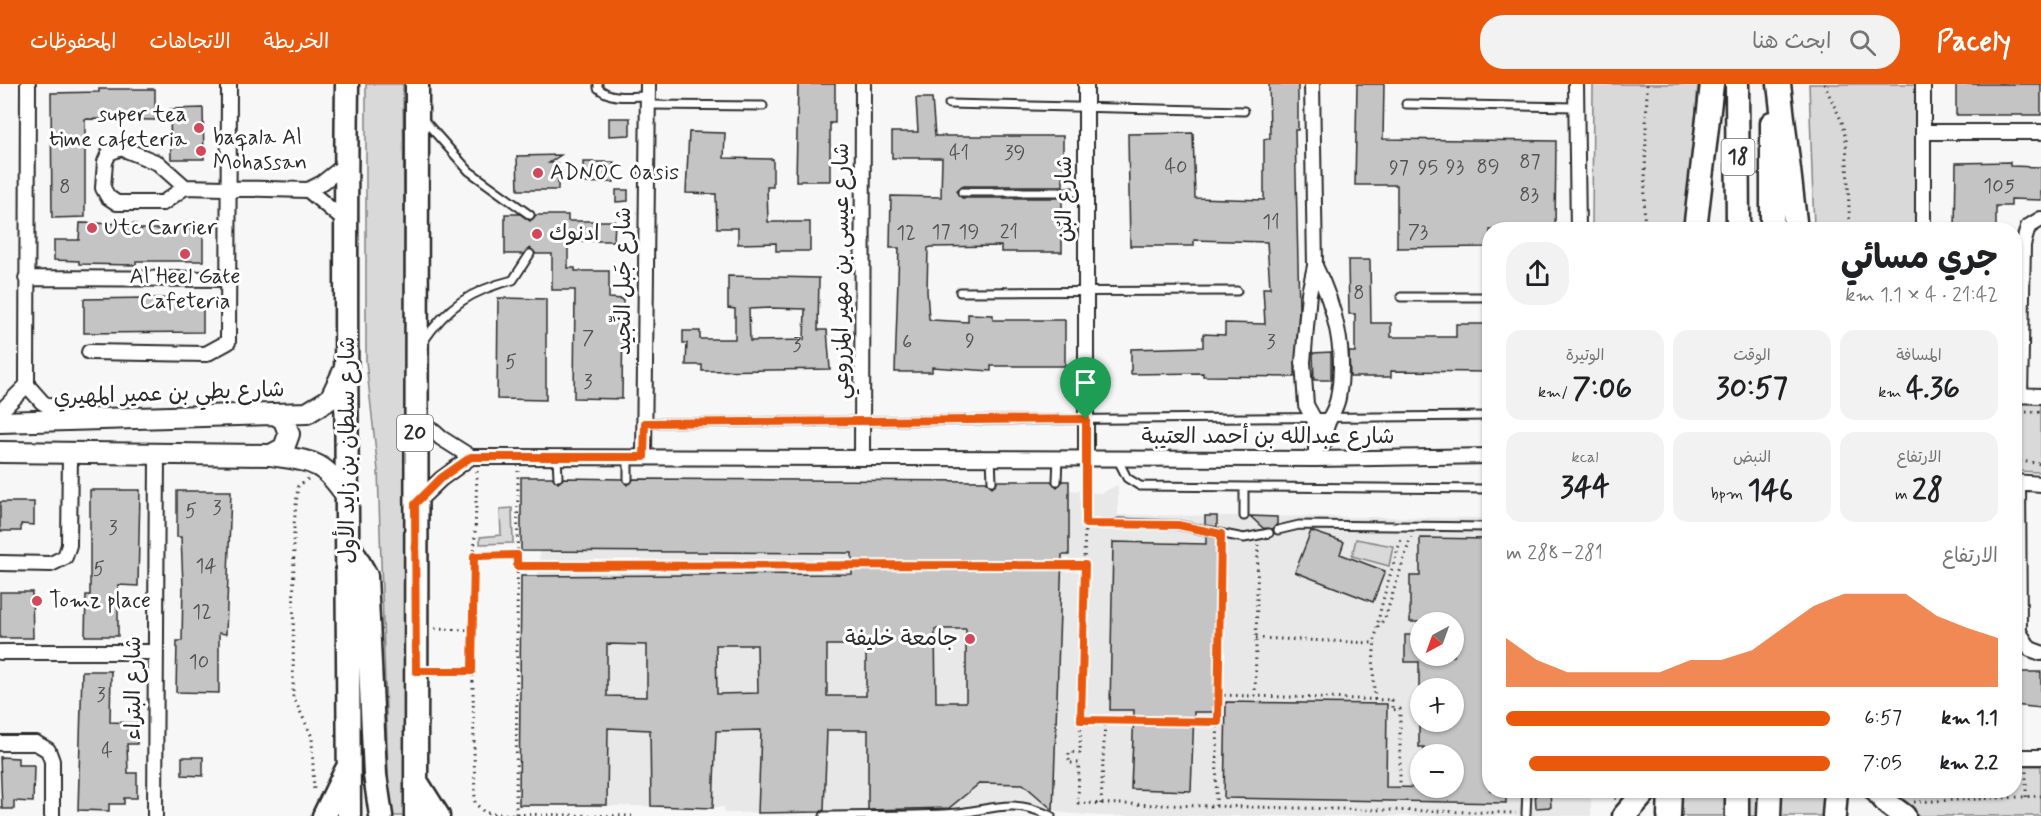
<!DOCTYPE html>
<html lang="ar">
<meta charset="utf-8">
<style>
:root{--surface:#fff;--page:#f2f2f2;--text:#202124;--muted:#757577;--accent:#ea580c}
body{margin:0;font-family:Mynerve,"Playpen Sans Arabic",sans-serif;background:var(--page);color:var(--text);direction:rtl;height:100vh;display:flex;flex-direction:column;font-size:22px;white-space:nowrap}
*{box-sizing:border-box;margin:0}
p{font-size:20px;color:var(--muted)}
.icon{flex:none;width:33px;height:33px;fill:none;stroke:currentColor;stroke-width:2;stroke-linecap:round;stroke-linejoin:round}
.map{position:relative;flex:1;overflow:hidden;direction:ltr}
.sheet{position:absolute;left:1482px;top:138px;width:540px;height:576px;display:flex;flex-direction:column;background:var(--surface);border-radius:24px;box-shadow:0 2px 4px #0004;direction:rtl}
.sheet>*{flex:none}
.needle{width:39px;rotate:221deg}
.tools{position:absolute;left:1410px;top:528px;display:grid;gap:12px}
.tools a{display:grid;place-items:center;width:54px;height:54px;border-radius:50%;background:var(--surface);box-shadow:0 2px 4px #0004;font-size:30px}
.pin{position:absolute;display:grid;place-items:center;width:51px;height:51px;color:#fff;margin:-62px -26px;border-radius:50% 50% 50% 0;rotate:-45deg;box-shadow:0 0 6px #0007}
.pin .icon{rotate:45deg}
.round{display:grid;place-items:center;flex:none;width:63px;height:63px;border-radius:24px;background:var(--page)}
.overview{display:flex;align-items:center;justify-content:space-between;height:102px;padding:0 24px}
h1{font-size:33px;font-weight:700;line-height:45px}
.figures{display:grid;grid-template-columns:repeat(3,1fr);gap:9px;height:102px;padding:6px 24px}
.figures div{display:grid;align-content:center;border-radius:15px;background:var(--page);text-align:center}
.figures b{font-size:30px;font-weight:700}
.figures small{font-size:16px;font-weight:400}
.figures p{font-size:16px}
.chart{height:168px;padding:12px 24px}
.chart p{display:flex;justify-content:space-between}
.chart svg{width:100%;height:108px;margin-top:6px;fill:var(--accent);opacity:.7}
ul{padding:0 24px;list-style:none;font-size:20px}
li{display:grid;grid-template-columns:96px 72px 1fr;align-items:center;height:45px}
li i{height:15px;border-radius:8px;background:var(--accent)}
header{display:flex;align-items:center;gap:36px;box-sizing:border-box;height:84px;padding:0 30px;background:var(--accent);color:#fff}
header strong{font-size:28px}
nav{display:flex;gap:33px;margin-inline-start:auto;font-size:21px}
.search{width:420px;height:54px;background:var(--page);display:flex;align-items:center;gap:15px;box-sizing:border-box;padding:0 21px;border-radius:24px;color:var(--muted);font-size:22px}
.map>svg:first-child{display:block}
.built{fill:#e8e8e8;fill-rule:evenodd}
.green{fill:#d9d9d9;stroke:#828282;stroke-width:1.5}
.building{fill:#c4c4c4;stroke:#2b2b2b;stroke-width:1.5;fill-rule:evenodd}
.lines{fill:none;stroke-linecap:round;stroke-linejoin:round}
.lane-casing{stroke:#2b2b2b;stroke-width:11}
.street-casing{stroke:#2b2b2b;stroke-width:18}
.secondary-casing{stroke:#2b2b2b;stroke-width:24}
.primary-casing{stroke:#2b2b2b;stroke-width:27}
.path{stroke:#2b2b2b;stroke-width:3;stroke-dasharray:1.5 4.5;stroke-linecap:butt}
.lane{stroke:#fff;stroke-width:7}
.street{stroke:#fff;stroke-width:14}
.secondary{stroke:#fff;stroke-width:20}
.primary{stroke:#fff;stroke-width:22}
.route-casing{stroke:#fff;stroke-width:12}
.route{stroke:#ea580c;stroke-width:8}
.poi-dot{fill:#d1495b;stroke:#fff;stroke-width:2}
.labels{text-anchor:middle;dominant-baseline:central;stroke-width:6;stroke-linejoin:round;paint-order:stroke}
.number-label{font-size:20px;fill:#515151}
.shield{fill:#fff;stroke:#6b6b6b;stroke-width:1.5}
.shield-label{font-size:21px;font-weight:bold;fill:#2b2b2b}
.poi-label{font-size:22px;fill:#2b2b2b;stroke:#fff;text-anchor:start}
.street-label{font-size:22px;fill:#2b2b2b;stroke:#fff}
</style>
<header>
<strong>Pacely</strong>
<div class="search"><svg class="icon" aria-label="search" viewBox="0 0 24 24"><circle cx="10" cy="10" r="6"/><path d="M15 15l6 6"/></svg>ابحث هنا</div>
<nav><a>الخريطة</a><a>الاتجاهات</a><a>المحفوظات</a></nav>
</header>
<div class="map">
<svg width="2041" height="732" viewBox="0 0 2041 732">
<rect width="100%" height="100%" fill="#f7f7f7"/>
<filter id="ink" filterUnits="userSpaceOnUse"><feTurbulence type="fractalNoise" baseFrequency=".0167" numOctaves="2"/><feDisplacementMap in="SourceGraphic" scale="12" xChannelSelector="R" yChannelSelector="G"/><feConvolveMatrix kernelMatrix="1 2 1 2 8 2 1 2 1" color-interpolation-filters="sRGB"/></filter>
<g filter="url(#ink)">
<path class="built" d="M521,393l548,4v9l32,3 17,-8v30l371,3 1,272 101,1v25h-490l-38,-3 -47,-14 -70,12 -222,2 1,-6 -206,-2 21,-254h-19zM1420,538h34v34h-34zM1420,604h34v34h-34zM1420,670h34v34h-34z"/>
<path class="green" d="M366,0h37l3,376 -2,356h-12l-3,-13 -11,-332 -12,-110z
M1593,0h105l-11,145 -95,1z
M1809,0h111l1,145h-107z
M2015,319h26v69l-26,-1z
M512,424l1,35 -33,1v-7l21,-2 -1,-26z
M1356,455l37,7 -4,20 -37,-10z
M2015,682h26v50h-124l-21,-14 -10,-11 128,-1z
M1681,707h147l-1,25h-147z"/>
<path class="building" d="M798,0h37v39h-5v58h-34z
M1269,0h29v46h-3l4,179 -4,68 -92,-1v-3l-72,1v-25l72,-2v-13l22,1v-12l40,1 -2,-36h7l-3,-46 -73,-2v6h-64l-2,-112 65,-1 2,65 69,2v-61l6,-1z
M1357,0h27l-1,55 173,2 -1,89h-65v17l-93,1v-63h-42z
M1956,0h85v31h-85z
M99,5h56v31l-70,-1v98l-33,1 -1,-125 48,-1z
M916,14h16l3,38h128v50h-101l-6,5 6,7h100v54h-61v-6l-70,1 -3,1 -1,43 2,28 3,1 36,2v-8l25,1v5h72v46h-74v5l-59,-4v5h-37l4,-124h-9l1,-52 50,1 1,-39h-50v-26h26z
M203,24l1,51h-33l-1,-50z
M609,34h21v17l-21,1z
M689,48l36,1 -1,25 49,1v28h-6l1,35h42v29h-34v-8l-38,1v-16h-21l-1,-34 -30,-1z
M561,71l-12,8h9v27h-40l-1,-34z
M583,78h31v20l-30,1z
M2010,78v4l31,1v33l-30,-1v7h-15v24h-41l1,-67z
M616,106h12v11l-12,1z
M505,130h15l10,7 6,-6h32v6h47l-1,20h-46v27h7v3h34v27l14,1 -1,100 -48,-1 1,-108h-23v-36h-16l-6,-6 -7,6h-18z
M80,139l56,1v5h67v32h-67v4l-57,-1v-3l-25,-1v-20h25z
M1348,176h22l1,63h20v14h65v-13h34v48l-99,-1v6h-41l-1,-25h6v-38h-6z
M728,192l91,2 -1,52h9l3,39 -128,2v-6h-16l1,-22h-4v-12h17v8h35v-30l-7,-1zM770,224l35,1 -1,31 -54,1 -1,-32z
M147,214l56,1v33l-119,1v-34z
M498,214l48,1v101l-49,-1z
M1331,268v28h-17l-1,-27z
M521,393h31l6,6 6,-5 58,1 5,6 7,-6 352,2 6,6 6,-6h53l6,6 6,-6h6v74h-7l-9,255 -30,-26 -43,-1 -31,25 -81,2v-80h-41l-3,80 -4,2 -62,1 3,-83 -45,1 -3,77 -62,-2 -1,-76 -42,-2 -1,77h-88l2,-229 331,-2v-21l-331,-2zM935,545h31v73h-30zM607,560l40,1v52l-40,-1zM716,561h41l1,48 -41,1zM827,561h39v51h-39z
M90,406h50l-2,96 -20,-1v51h-33l1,-41h4z
M177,407h54l-5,143 -7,-1v60l-43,-1 1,-51h5l1,-56 -2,-48h-4z
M0,418h34v23l-13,-1v7h-21z
M1205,432h12v11l-12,-2z
M1250,432l27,1v7l-4,5 -10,-1z
M1311,447l33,11 -4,12 45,17 -12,31 -78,-30z
M1206,452l11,2 -3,174h-20l-3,79 -60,-2 3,-79h-24l3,-168 93,2z
M1420,454l70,1v251h16v13l-282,-5 2,-96 161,2 -1,83 68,1v-34h-30v-7h-5v-25h35v-34h-35v-26h-14v-27h15v21h34v-34h-44v-46h10z
M0,508h32l1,46h-33z
M82,587h29l-1,51 27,1v21h-10l1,29h9v25h-13v6h-15v7l-31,-1z
M2014,588h27v36l-27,-3z
M0,673l18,1v7h16l-1,37 -19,-1v8h-12z
M182,673h21v19l-21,-1z
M1535,706h15l1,17 -15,1z"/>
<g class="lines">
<defs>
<path id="lane" d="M598,0v4c13,12 33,8 50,8
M949,20l295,7
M1406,20l170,3
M648,21l115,1
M423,35l46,52 61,44
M962,108h124
M960,208l277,-1
M1401,213h89
M423,258c24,-36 49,-52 90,-62l17,-26
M645,339l845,-7
M557,373l1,20
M628,373v22
M991,374l1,23
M1117,374l10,20 13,8 350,3
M1057,397l1,-23
M1244,432v-29
M1119,439l59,2 66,13 25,-5
M1278,446l21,-5 191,2
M1526,730l1,-24
M824,732c40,-1 80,0 120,-2 44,-1 63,-19 107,2"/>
<path id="street" d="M1312,0l3,182 -6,27 -6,69 3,43 10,18v36
M1576,0l2,146
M1923,48h118
M185,103l-22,16h-46l-9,-6 -5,-9 2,-26 4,-9 12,-5 37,15 27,24 123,3 14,-7 24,-19
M308,106l38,32
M1923,146v-146
M1315,182c20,40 32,87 23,132 -4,19 -14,21 -13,44
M26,194l202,1
M89,268l117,2 22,-12 1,-258
M27,301l15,17 27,17
M2014,311l27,1
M2020,312l3,-151 5,-18 13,-8
M0,328l27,-27 1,-301
M415,331l26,23 30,19 845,2 174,-3
M644,373l4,-373
M862,374l1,-374
M1086,374v-374
M2014,398l27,2
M2018,398l1,150 11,17 11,4
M415,420l26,-25 30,-22
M0,479l51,1 14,-7 4,-12 1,-92
M0,568h156
M0,659h36l12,7 4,11v55
M2014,673h27
M155,732l2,-363"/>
<path id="secondary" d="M0,338l307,-9 23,-14 16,-33
M0,368l271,3c44,7 51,5 77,43
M271,371l13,-7 5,-14 -5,-14 -6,-4"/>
<path id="primary" d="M347,0c-3,244 1,488 2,732
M1737,0l1,146
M1779,0l17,146
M1695,146l17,-146
M1772,146v-107
M350,463l16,29 9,199 6,41
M416,697l22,35
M1876,706l12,14 16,12
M324,732l22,-45
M416,732l1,-732
M1624,732l23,-26
M1669,732l1,-26
M1737,732v-26
M1769,732l1,-26
M1834,732l2,-26"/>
</defs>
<use href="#lane" class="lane-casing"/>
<use href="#street" class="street-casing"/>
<use href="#secondary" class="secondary-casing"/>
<use href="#primary" class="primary-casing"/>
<path class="path" d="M1824,0l18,38 4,18 4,90
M1644,146l3,-146
M2014,328h27
M2014,335l7,-7
M2014,376l27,4
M477,387l-5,159 3,173 9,9 11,2 137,2
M1086,387l-6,282 -11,-1v11h10l-1,40 438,10
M308,395l-10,7 -4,39 -1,171 19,41 2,56
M1086,440l25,-1
M474,472l43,-1
M517,482l568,-1
M1378,543l7,-9 26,-81
M435,545l37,1
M1256,554l118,5
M435,587h37
M1218,611l174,5v10l8,-1v77
M1255,612l3,-151
M1375,616c-7,-65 9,-103 27,-164
M1082,636l136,2
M1606,706l10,9
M2026,713v-26
M1914,718l127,-6
M1101,720l4,-84
M1216,722l5,-262
M516,730l2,-343"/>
<use href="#lane" class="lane"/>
<use href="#street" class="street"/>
<use href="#secondary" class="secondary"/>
<use href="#primary" class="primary"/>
</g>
</g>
<g class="lines" filter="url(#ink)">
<defs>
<path id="route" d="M1086,335v105l92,1 43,9 -3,188 -137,-2 4,-155 -568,1v-11l-43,1 -2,115h-56l-1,-167 26,-26 30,-21h173l1,-34z"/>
</defs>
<use href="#route" class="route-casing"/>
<use href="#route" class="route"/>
</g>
<g class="poi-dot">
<circle cx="199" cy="44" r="6"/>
<circle cx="201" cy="67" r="6"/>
<circle cx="538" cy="89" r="6"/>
<circle cx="92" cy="144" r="6"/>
<circle cx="537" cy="150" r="6"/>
<circle cx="185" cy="170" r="6"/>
<circle cx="37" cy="517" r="6"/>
<circle cx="970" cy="555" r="6"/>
</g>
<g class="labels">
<g class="number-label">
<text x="959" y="69">41</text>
<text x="1015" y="69">39</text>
<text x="1530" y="78">87</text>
<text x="1176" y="83">40</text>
<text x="1455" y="83">93</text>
<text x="1488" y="83">89</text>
<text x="1399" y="84">97</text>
<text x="1428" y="84">95</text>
<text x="1999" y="102">105</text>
<text x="65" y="103">8</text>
<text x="1529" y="111">83</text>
<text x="1271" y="138">11</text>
<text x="941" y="148">17</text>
<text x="969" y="148">19</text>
<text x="1009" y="148">21</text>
<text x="1418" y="148">73</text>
<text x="906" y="149">12</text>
<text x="1359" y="209">8</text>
<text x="588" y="254">7</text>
<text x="970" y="257">9</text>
<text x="907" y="258">6</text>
<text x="1271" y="258">3</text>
<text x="797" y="261">3</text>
<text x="511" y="278">5</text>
<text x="588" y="298">3</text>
<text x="217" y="424">3</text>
<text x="191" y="427">5</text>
<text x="113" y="444">3</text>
<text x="206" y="482">14</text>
<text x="99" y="485">5</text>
<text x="202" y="528">12</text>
<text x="199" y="578">10</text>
<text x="101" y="611">3</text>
<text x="107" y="667">4</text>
</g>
<g class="shield">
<rect x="1721.5" y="55" width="33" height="36" rx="4.5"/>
<rect x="397" y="331" width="36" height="36" rx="4.5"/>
</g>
<g class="shield-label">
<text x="1738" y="73">18</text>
<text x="415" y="349">20</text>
</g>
<g class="poi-label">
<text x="187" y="31" text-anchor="end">super tea<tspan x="187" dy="25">time cafeteria</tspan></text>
<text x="213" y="54">baqala Al<tspan x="213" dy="25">Mohassan</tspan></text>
<text x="550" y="89">ADNOC Oasis</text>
<text x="104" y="144">Utc Carrier</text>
<text x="549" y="150">ادنوك</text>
<text x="185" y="193" text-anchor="middle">Al Heel Gate<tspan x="185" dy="25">Cafeteria</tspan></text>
<text x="49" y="517">Tomz place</text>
<text x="958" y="555" text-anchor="end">جامعة خليفة</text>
</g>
<g class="street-label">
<text transform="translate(1065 115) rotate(-90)">شارع البُن</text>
<text transform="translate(842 187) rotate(-90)">شارع عيسى بن مهير المزروعي</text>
<text transform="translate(624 197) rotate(-90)">شارع جَبل النِّجيد</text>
<text transform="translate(169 310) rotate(-2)">شارع بطي بن عمير المهيري</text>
<text x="1268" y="353">شارع عبدالله بن أحمد العتيبة</text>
<text transform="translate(348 366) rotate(-90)">شارع سلطان بن زايد الأول</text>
<text transform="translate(134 604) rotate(-90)">شارع البتراء</text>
</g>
</g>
</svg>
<div class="tools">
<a><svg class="needle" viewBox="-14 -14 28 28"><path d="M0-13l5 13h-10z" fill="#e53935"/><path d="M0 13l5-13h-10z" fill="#757577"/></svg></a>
<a>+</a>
<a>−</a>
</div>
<div class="pin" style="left:1086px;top:335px;background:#1e9e55"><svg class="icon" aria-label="arrive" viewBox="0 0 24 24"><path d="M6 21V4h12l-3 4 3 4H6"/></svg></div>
<section class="sheet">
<div class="overview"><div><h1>جري مسائي</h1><p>21:42 · 4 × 1.1 km</p></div><a class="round"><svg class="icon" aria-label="share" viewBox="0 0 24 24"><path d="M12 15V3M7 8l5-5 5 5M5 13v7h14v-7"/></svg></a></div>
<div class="figures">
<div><p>المسافة</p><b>4.36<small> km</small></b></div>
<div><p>الوقت</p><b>30:57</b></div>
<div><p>الوتيرة</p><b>7:06<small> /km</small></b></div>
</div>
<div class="figures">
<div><p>الارتفاع</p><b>28<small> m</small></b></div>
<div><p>النبض</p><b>146<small> bpm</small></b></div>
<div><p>kcal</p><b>344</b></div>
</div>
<div class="chart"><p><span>الارتفاع</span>281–288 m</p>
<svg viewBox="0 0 160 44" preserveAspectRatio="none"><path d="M0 44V24L10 33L20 38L30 38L40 38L50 38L60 33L70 33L80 29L90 20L100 11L110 6L120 6L130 6L140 15L150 20L160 24V44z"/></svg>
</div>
<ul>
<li><b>1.1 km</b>6:57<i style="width:100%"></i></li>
<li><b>2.2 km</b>7:05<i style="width:93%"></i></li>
</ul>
</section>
</div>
